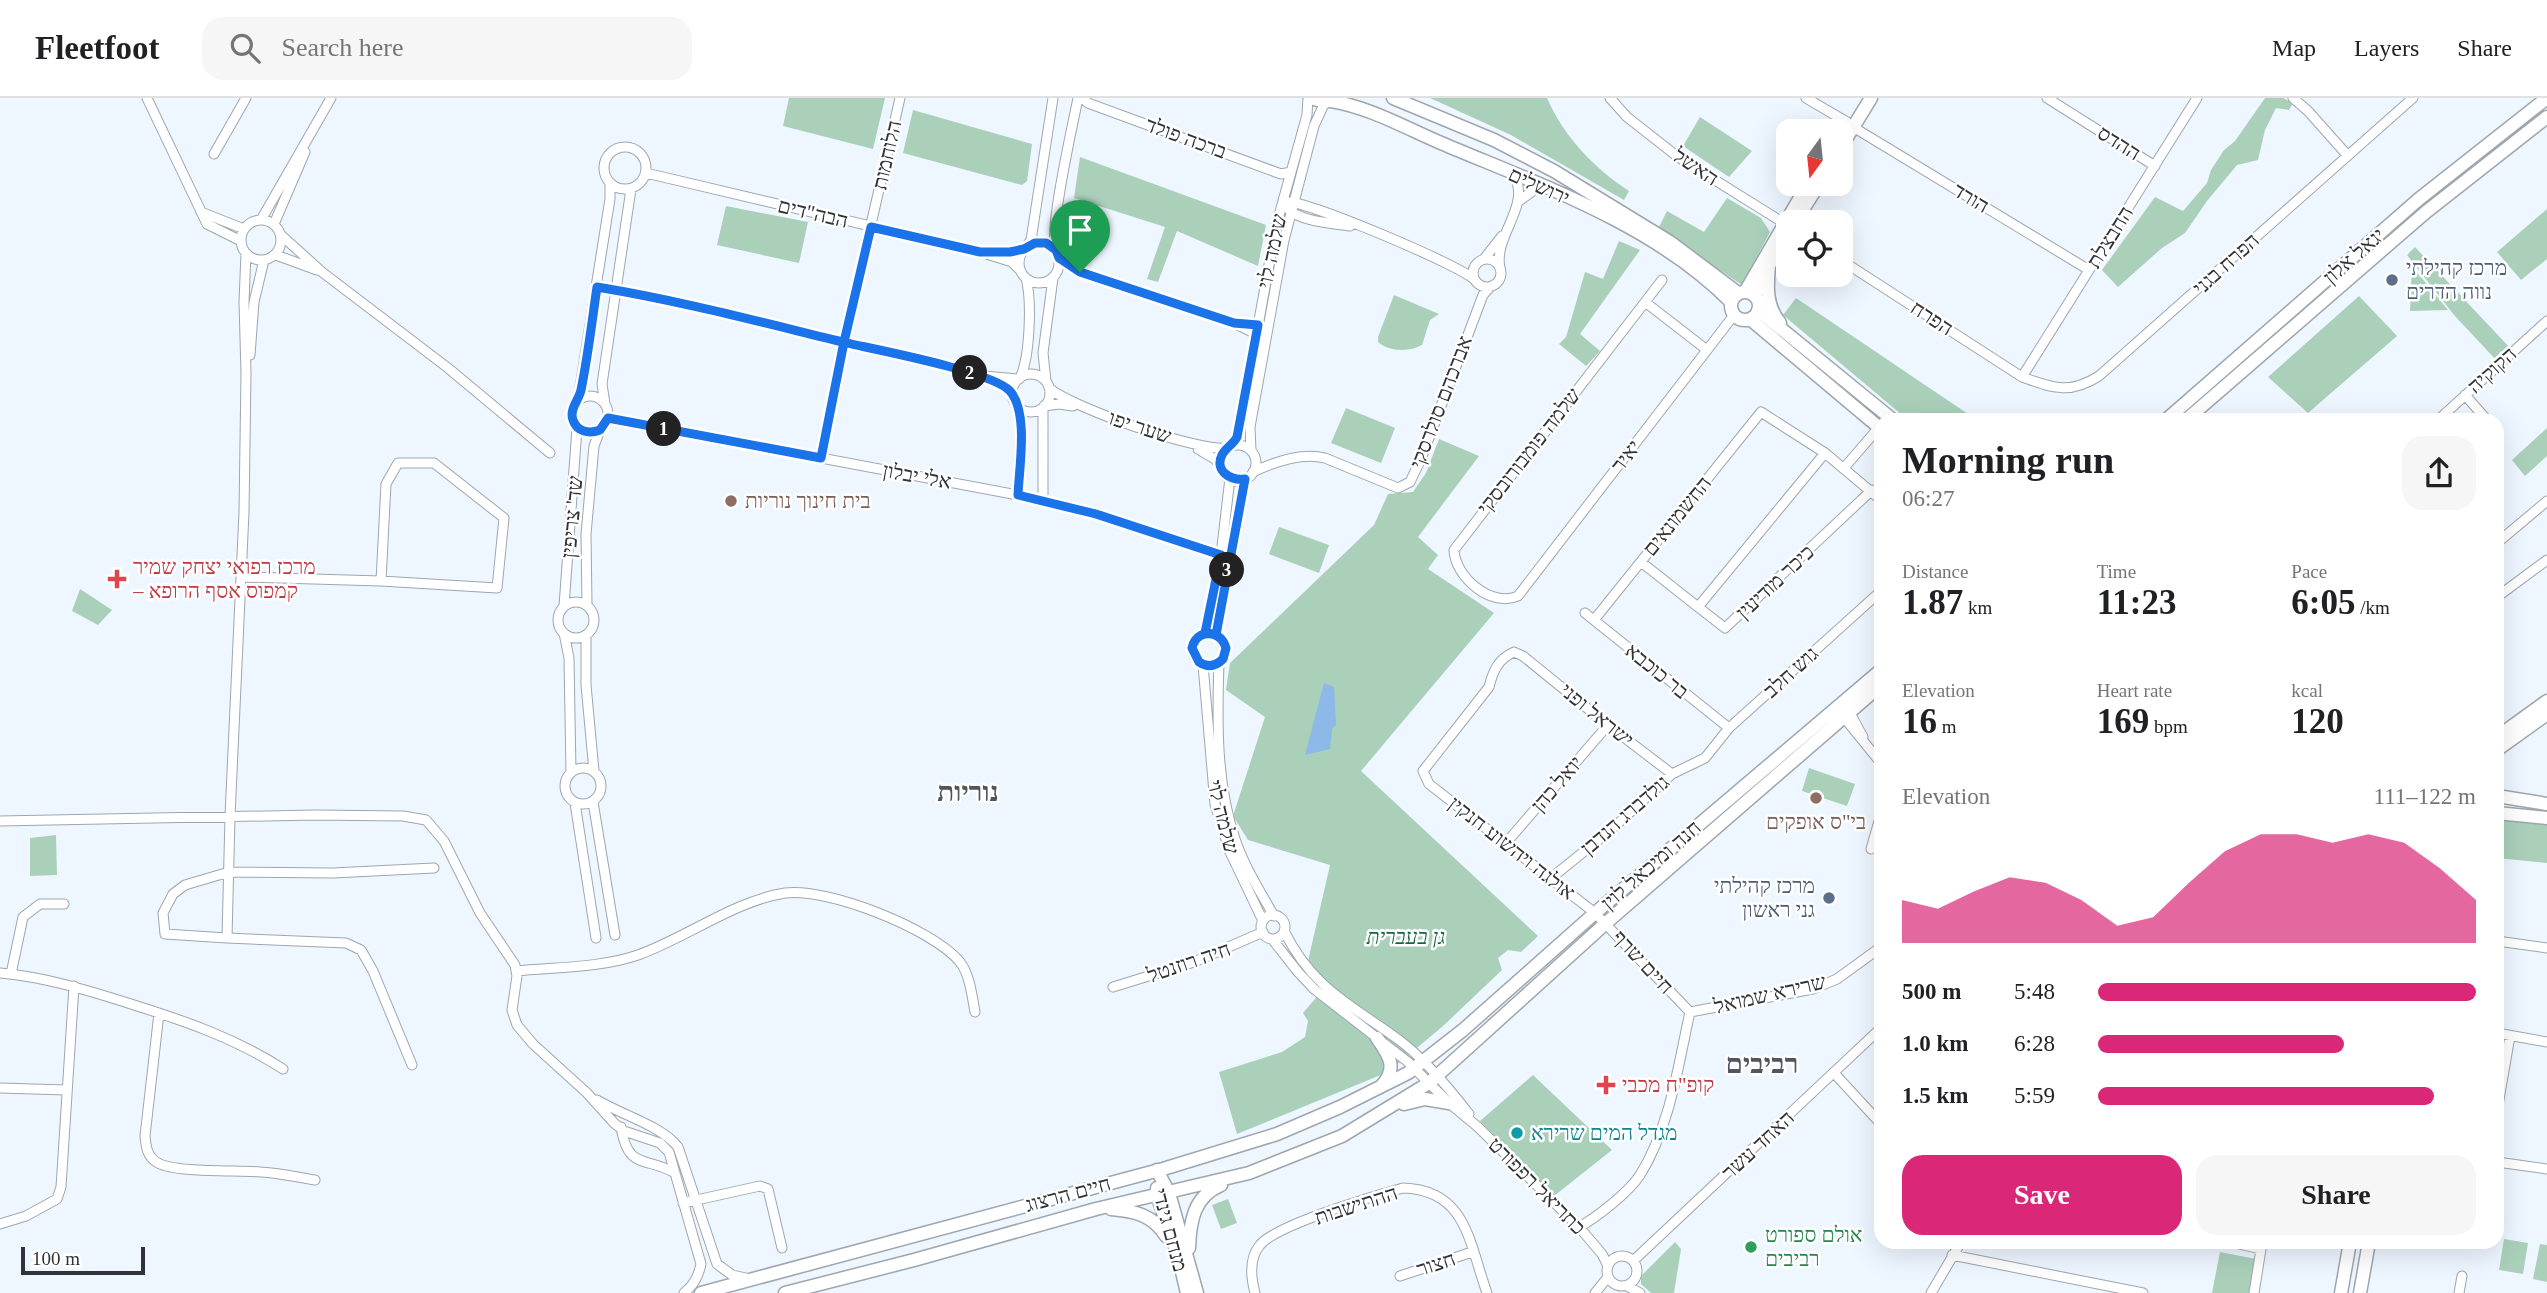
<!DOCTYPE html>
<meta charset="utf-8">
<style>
:root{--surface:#fff;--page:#f6f6f6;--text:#202124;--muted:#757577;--line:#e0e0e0;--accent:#db2777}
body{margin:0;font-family:"Times New Roman",Heebo,serif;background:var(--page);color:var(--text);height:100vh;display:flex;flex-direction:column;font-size:26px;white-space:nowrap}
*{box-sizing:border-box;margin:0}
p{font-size:23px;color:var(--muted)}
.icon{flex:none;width:38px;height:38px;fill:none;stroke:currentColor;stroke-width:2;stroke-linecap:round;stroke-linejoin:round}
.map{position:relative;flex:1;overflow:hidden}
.panel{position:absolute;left:1874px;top:315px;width:630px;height:836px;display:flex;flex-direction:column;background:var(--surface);border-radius:21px;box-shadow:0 7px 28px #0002}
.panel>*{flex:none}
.needle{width:46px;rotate:195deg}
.controls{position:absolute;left:1776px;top:21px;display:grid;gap:14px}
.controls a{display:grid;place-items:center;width:77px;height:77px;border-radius:14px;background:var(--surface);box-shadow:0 7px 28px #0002;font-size:35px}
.scale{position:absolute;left:21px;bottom:18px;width:124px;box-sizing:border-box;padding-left:7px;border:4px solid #2f3236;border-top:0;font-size:19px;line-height:24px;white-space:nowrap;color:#2f3236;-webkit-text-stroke:5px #fff;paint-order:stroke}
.pin{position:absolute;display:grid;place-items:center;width:60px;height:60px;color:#fff;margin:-72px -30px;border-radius:50% 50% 50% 0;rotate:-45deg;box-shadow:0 0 7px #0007}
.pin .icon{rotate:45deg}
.km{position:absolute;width:35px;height:35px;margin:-18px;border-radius:50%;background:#222;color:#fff;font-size:19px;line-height:35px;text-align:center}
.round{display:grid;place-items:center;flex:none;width:74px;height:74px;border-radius:21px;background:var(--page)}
.overview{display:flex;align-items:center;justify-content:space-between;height:119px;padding:0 28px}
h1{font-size:38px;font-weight:700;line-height:52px}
.stats{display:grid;grid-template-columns:repeat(3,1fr);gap:10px;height:119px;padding:7px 28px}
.stats div{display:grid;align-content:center}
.stats b{font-size:35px;font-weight:700}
.stats small{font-size:19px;font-weight:400}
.stats p{font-size:19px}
.chart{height:196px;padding:14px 28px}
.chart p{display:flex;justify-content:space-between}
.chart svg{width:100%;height:126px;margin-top:7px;fill:var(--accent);opacity:.7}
.action{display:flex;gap:14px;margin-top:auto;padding:14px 28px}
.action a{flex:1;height:80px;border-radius:21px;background:var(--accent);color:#fff;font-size:28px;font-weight:700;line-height:80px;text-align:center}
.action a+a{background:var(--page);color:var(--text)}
ul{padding:0 28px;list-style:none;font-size:23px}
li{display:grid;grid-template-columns:112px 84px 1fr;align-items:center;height:52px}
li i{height:18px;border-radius:9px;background:var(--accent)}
header{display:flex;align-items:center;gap:42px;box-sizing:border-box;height:98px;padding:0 35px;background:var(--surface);border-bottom:2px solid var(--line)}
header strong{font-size:33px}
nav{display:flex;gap:38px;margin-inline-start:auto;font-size:24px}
.search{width:490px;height:63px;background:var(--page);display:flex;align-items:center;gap:18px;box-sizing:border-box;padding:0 24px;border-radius:21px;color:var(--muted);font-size:26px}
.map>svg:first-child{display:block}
.green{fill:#aad0ba}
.water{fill:#8cb9e7}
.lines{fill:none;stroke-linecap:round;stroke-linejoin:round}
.street-casing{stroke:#9ea6ae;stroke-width:11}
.secondary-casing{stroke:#9ea6ae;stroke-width:15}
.street{stroke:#fff;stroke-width:9}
.secondary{stroke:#fff;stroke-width:12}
.route-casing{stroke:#fff;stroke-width:14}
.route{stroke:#1a73e8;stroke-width:9}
.service-dot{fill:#5c6f8a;stroke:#fff;stroke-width:2.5}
.education-dot{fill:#8d6e63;stroke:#fff;stroke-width:2.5}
.health-dot{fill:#e0444e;stroke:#fff;stroke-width:2.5}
.culture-dot{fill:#0f9aa8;stroke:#fff;stroke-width:2.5}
.leisure-dot{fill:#2e9e5b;stroke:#fff;stroke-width:2.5}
.labels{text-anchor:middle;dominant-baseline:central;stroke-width:5;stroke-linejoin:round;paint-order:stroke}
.street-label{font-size:21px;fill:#2f3236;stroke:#fff}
.service-label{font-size:21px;fill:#4e5e75;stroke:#fff;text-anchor:start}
.education-label{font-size:21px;fill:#785e54;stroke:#fff;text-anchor:start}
.health-label{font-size:21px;fill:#be3a42;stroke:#fff;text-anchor:start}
.park-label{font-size:21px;font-style:italic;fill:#1b6443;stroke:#fff}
.culture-label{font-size:21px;fill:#0d838f;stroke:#fff;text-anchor:start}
.leisure-label{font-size:21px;fill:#27864d;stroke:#fff;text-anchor:start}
.district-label{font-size:28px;font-weight:bold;fill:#4f565d;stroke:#fff}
</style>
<header>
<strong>Fleetfoot</strong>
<div class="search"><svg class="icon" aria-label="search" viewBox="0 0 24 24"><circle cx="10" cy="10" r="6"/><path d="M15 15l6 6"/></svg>Search here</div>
<nav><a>Map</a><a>Layers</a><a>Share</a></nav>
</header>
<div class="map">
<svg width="2547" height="1195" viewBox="0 0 2547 1195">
<rect width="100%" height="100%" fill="#eef6ff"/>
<path class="green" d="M789,0h96l-12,51 -90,-23z
M1430,0h117c17,39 47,70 82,93l-5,9 -113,-65z
M2265,0h18l10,5 -4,7 -13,-2 -11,22 -7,30 -21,5 -30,36 -22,32 -23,15 -44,39 -16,-17 53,-73 28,14 24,-28 4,-13 13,-20 11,-9z
M913,12l119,34 -5,37 -5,4 -119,-32z
M1700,19l52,34 -23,26 -46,-31z
M1080,59l186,68 -8,41 -81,-35 -19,51 -11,-3 18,-52 -91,-29z
M1727,100l34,20 9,14 -28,53 -84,-56 9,-18 37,21z
M726,108l82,16 -9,41 -82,-18z
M2547,111v50l-26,21 -24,-28z
M1619,143l21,9 -60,84 20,17 -14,15 -27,-22 7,-7 19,-65 18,7z
M2415,149l96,102 -13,13 -44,-47 -47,-60z
M2412,168l36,44 -38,1z
M1394,197l45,19 -9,6 -8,25c-12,7 -33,7 -44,-3v-5z
M2359,198l38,40 -89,77 -40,-36z
M1796,200l181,122h-69l-125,-105z
M1346,310l49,20 -14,35 -50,-20z
M2547,330v28l-22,20 -13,-16z
M1439,341l40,17 -61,81 20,18 -10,14 66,44 -133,158 177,165 -17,16 -13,-2 -10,8 4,12 -60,57 -54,45 -151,62 -18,-62 63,-20 23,-15 3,-16 -5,-8 23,-27 -18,-25 22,-96 -82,-25 -15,-24 32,-99 -39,-27 4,-27 144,-138 14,-31 25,-2 13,-19z
M1279,429l50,18 -10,28 -50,-19z
M80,491l32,21 -14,15 -26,-14z
M1809,670l46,16 -8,22 -45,-15z
M2497,718l50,6v41l-50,-5z
M56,737l1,40 -27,1v-38z
M1533,977l79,75 -58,46 -74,-75z
M1228,1101l9,24 -16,6 -9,-24z
M2504,1141l24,4 -5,31 -24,-4z
M1675,1144l6,7 -7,44h-23l-10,-9v-8z
M2540,1146l7,1v37l-14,-3z
M2220,1154l36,7 -6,34h-38z"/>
<path class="water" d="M1324,585l10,4 2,38 -4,4 -2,20 -25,6z"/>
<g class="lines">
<defs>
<path id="street" d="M147,0l60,126 34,17
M1082,0l6,5 193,71 10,-2
M1610,0l17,19 51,40 109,68
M1806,0l41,24
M2047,0l108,68
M2293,0l15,13 40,45
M1853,29l236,143
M604 70a21 21 0 1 1 42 0a21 21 0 1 1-42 0Z
M214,56l32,-56
M646,75l334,79 32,10 8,8
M1519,103l15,-11 11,-1
M1287,104c21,-1 173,63 188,78
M1287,110c14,14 44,15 63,18
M201,114l43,17
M241 142a20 20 0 1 1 40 0a20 20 0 1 1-40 0Z
M261,122l70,-122
M274,126l31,-72
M281,137l41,37 126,96 102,85
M1019 165a20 20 0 1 1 40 0a20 20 0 1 1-40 0Z
M1026,149l5,-7 22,-142
M1056,152c-8,-18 17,-126 22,-152
M246,155l-2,49 2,72 -2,138 -14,304 -3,122 -62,-4 -2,-21 10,-19 12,-9 44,-13 104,1 101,-5
M993,155l31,-4
M276,157l41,15
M1059,160l33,19 142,46 22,11
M1484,161l18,-23
M1473 175a14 14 0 1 1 28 0a14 14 0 1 1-28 0Z
M1841,162l181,117c31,11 47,18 77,-1l314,-278
M1500,170c-7,-33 33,-63 13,-94
M1662,182l-208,270c1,27 37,58 64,46l216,-281
M597,189l130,26 257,63 35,3
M1645,204l62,48
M250,257l4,-53 10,-42
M1012 295a19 19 0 1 1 38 0a19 19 0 1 1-38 0Z
M2022,279l175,-279
M1020,280c10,-21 12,-77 6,-100
M1046,283l-3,-28 10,-75
M1049,290c24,20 149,64 179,60
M2465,297l22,25
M572 316a18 18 0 1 1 36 0a18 18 0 1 1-36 0Z
M578,302l32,-201v-15
M605,306l-3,-20 29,-195
M1044,308l15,-2 14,2
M1043,310v93
M608,320l410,77 78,19 125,41
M2438,322l109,-99
M1220 365a18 18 0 1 1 36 0a18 18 0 1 1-36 0Z
M1232,348l7,-15 37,-205 31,-111 1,-17
M1198,351l17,10 6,8
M1251,352l-1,-23 34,-187 30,-114 11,-24
M1825,355l-127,154 27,21 147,-138
M821,360l23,-116 56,-244
M1844,370l37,-43
M1253,374c21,-10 49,-20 72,-14l73,30 12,-6 11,-23 62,-164 8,-9
M1018,397l3,-75 -2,-14
M2497,445l50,-42
M1641,464l57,45
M242,479l139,4 116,7 7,-70 -70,-55h-36l-12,21 -5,97
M2497,499l50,-37
M558 522a18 18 0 1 1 36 0a18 18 0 1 1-36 0Z
M587,507l-1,-71 8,-88 6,-16
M564,508l13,-178
M1585,515l144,115
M1594,522l167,-208 64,41 56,47
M564,535l5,25 2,114
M1205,535l16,-78 9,-77
M1193 552a16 16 0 1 1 32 0a16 16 0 1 1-32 0Z
M586,537v50l8,86
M1216,537l29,-156
M1219,565c-2,58 -3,120 16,176 9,27 25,52 39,77
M1203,567l12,139 15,48 33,69
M1846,613l4,2 13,24
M1842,617l39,48
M565 688a18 18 0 1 1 36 0a18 18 0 1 1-36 0Z
M1672,676l-64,-49 -85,-69 -9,-4c-16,7 -21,19 -25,35l-66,84 6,13 166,129 95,99
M593,704l22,133
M575,705l21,135
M0,723l314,-6 89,1 23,4 18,21 36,72 35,52 2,11 -5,34 5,15 16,19 54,49 27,30 10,8 36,12 9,9 32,112c-3,13 -7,21 -17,29
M1506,745l102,-118
M1871,751l10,-35
M1550,781l63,-51 59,-54 33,-16 24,-30 152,-137
M1261 829a12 12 0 1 1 24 0a12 12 0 1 1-24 0Z
M1284,833c30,59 65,72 115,109 27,20 50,48 70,74
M227,840l119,5 15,7 12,21 39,94
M1272,841l26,33 16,17 94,73 41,41 29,24 101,100 23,27 6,12
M2497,843l50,7
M516,873c40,-4 84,-3 122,-16 48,-17 96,-54 147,-62 42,-6 148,36 175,69 10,13 12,34 15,50
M0,875c45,4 87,17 131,31 54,17 104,34 152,65
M11,876l12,-57 17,-13h24
M1113,889l81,-25 69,-30
M1690,914l123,-23 24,-10 44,-32
M159,915l-14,123c1,11 2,21 13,27 18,10 80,7 103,9 18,1 36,5 54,8
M2497,935l50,9
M1834,975l47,51
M0,990l66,2
M597,1002c25,15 65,26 81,47l39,117 15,11 18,4
M2497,1013l13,-75
M621,1029c7,44 25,29 54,46
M2497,1064l50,7
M683,1105l77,-17 8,3 14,59
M0,1126l26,-8 31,-17 4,-12 13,-201
M1579,1129c17,-9 50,-35 61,-52 30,-48 38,-109 50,-163
M2230,1144l31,7 -7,44
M1952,1157l191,38
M1607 1173a15 15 0 1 1 30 0a15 15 0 1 1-30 0Z
M1633,1163l248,-233
M1400,1178l72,-24
M1627,1188l13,7
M1255,1195c-4,-15 -6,-35 5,-48 16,-20 114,-49 143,-57 64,2 66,55 84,105
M1595,1195l13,-16
M1931,1195l30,-51
M2459,1195l3,-17"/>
<path id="secondary" d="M1310,0l15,4 12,-4
M1393,0l101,42 60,31 116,71 68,51
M1331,3c38,6 75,27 110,42 99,42 213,81 290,159
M1841,49l30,-49
M1795,124l24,-38
M1769,168c-2,21 -3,40 11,57
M1745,194l63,-108
M1731 208a14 14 0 1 1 28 0a14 14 0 1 1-28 0Z
M1755,198l8,-20 25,-43
M1758,212l135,110
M1750,221l131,110
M2166,322l253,-221 128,-101
M2186,322l240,-208 121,-95
M2497,639l50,-36
M2497,652l50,-36
M2497,698l50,8
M2497,715l50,5
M1377,940c11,16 21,29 6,46
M1404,1006l21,-5 24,4
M1157,1072l12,23 28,100
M1157,1090v7l21,60 9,38
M1111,1111c24,2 42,6 55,27
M1189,1150c1,-27 5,-52 32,-63
M701,1195l462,-124 114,-35 63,-27 68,-34 55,-43 132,-117 286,-243
M785,1195l129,-33 182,-51 153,-36 93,-37 87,-53 177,-160 275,-238
M2341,1195l9,-51
M2360,1195l9,-51"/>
</defs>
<use href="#street" class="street-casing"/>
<use href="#secondary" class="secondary-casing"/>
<use href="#street" class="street"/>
<use href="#secondary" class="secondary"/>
</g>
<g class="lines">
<defs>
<path id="route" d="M1080,174l-21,-14 -3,-8 -10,-7h-11l-11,6 -14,3h-30l-109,-25 -27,115 -23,116 -213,-40 -8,12c-11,4 -23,2 -27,-10 -4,-11 6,-20 8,-30 7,-34 11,-69 16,-103 85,14 167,36 250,56 31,7 146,29 163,48 19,22 9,77 8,104l78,19 125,41 -16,78c11,0 18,5 21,15l-3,11c-7,7 -15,9 -24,3l-7,-14c3,-12 12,-17 24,-13l29,-156c-14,2 -31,-8 -23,-24 4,-8 11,-10 15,-18l21,-112 -24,-2 -154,-51"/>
</defs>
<use href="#route" class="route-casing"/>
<use href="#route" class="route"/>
</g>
<g class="service-dot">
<circle cx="2392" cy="182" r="7"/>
<circle cx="1829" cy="800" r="7"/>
</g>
<g class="education-dot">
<circle cx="731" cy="403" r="7"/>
<circle cx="1816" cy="700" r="7"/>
</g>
<g class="health-dot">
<path d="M113.5 470.5h7v7h7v7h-7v7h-7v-7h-7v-7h7z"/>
<path d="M1602.5 976.5h7v7h7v7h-7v7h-7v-7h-7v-7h7z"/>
</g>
<circle class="culture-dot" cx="1517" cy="1035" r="7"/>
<circle class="leisure-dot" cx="1751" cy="1149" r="7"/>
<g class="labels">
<g class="street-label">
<text transform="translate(1186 40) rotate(20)">ברכה פולד</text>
<text transform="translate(2119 45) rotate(32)">ההדס</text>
<text transform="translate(887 57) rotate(-77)">הלוחמות</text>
<text transform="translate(1696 69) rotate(34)">האשל</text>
<text transform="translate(1539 88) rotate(24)">ירושלים</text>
<text transform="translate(1971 100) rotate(31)">הורד</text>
<text transform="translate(813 115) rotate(13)">הבה"דים</text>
<text transform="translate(2110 139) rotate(-58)">החבצלת</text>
<text transform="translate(1272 153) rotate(-78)">שלמה לוי</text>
<text transform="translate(2354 158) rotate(-41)">יגאל אלון</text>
<text transform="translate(2226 166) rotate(-42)">הפרח בגני</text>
<text transform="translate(1932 220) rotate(33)">הפרח</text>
<text transform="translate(2492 272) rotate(-42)">הקוקיה</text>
<text transform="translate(1441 304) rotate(-69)">אברכהם סולרסקי</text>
<text transform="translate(1140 329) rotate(18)">שער יפו</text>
<text transform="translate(1529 353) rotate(-52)">שלמה פומבורובסקי</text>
<text transform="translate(1626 358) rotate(-52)">יאיר</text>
<text transform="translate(917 378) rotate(10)">אלי יבלון</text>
<text transform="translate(1677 418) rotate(-51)">החשמונאים</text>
<text transform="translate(572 419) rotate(-85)">שד' צריפין</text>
<text transform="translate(1775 484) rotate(-43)">כיכר מודיעין</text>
<text transform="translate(1657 573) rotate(39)">בר כוכבא</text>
<text transform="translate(1791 574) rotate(-42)">גוש חלב</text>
<text transform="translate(1597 617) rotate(39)">ישראל ופני</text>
<text transform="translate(1557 686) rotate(-49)">יואל כהן</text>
<text transform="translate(1625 717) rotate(-41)">גולדברג הנדבן</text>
<text transform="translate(1223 719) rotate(76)">שלמה לוי</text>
<text transform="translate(1512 750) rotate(38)">אולגה ויהשוע חנקין</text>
<text transform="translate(1651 767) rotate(-41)">חנה ומיכאל לוין</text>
<text transform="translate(1189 864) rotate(-19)">חיה רוזנטל</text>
<text transform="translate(1643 864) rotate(47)">חיים שרף</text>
<text transform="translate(1770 896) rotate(-13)">שרירא שמואל</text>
<text transform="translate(1758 1047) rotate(-43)">האחד עשר</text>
<text transform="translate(1537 1088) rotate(45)">כתריאל רפפורט</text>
<text transform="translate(1068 1096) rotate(-15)">חיים הרצוג</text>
<text transform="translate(1356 1107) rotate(-18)">ההתישבות</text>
<text transform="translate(1170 1132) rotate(75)">מנחם גינדי</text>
<text transform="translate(1436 1166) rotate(-18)">חצור</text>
</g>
<g class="service-label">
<text x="2406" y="170">מרכז קהילתי<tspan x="2406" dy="24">נווה הדרים</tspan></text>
<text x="1815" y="788" text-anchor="end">מרכז קהילתי<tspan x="1815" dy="24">גני ראשון</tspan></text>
</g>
<g class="education-label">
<text x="745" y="403">בית חינוך נוריות</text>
<text x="1816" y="724" text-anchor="middle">בי"ס אופקים</text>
</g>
<g class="health-label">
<text x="133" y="469">מרכז רפואי יצחק שמיר<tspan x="133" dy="24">– קמפוס אסף הרופא</tspan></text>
<text x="1622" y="987">קופ"ח מכבי</text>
</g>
<g class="park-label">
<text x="1406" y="839">גן בעברית</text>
</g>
<g class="culture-label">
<text x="1531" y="1035">מגדל המים שרירא</text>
</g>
<g class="leisure-label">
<text x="1765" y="1137">אולם ספורט<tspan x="1765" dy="24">רביבים</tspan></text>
</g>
<g class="district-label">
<text x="968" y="693">נוריות</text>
<text x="1762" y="965">רביבים</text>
</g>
</g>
</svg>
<div class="controls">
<a><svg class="needle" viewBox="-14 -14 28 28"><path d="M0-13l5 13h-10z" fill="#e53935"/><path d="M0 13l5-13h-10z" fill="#757577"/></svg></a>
<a><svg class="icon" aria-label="locate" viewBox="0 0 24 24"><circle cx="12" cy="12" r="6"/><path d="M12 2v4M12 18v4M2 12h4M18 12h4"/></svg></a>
</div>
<div class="scale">100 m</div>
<div class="pin" style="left:1080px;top:174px;background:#1e9e55"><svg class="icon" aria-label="arrive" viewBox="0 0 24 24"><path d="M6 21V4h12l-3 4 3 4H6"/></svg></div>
<b class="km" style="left:664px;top:331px">1</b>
<b class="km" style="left:970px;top:275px">2</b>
<b class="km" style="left:1227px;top:472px">3</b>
<section class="panel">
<div class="overview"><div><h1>Morning run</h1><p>06:27</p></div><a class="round"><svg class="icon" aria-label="share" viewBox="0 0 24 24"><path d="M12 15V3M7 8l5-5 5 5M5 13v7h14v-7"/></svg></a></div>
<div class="stats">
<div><p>Distance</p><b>1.87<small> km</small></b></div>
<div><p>Time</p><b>11:23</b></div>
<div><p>Pace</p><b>6:05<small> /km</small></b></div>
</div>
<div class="stats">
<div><p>Elevation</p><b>16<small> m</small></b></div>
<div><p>Heart rate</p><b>169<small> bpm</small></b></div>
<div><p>kcal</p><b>120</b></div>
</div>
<div class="chart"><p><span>Elevation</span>111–122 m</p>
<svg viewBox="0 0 160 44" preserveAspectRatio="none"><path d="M0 44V29L10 32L20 26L30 21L40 23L50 29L60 38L70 35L80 23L90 12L100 6L110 6L120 9L130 6L140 9L150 18L160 29V44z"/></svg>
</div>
<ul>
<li><b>500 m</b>5:48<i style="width:100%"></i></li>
<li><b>1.0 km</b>6:28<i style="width:65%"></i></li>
<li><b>1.5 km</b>5:59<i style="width:89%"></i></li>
</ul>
<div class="action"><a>Save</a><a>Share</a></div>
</section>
</div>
